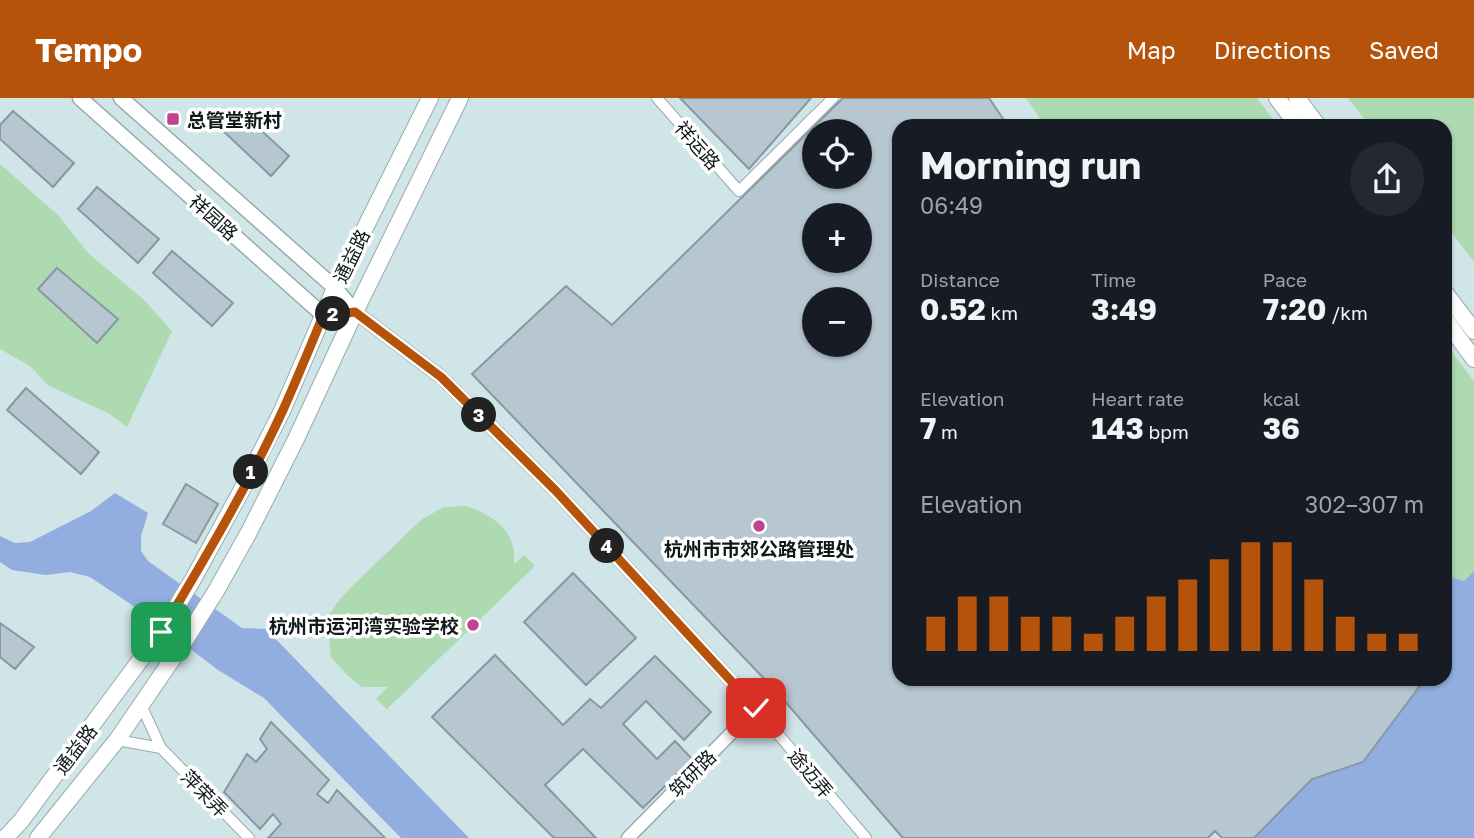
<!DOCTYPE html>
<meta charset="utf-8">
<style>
:root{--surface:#171b24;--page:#242831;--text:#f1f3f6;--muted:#9ea1a6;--accent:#b45309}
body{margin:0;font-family:"Golos Text","Noto Sans SC",sans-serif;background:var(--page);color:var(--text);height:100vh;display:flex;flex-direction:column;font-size:26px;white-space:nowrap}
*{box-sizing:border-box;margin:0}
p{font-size:23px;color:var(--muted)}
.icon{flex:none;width:38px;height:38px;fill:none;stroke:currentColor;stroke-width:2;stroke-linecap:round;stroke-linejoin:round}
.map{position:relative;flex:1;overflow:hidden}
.sheet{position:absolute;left:892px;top:21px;width:560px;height:567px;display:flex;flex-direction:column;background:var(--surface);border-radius:21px;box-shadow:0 2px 5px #0004}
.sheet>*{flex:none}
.controls{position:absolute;left:802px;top:21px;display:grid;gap:14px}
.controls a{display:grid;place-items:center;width:70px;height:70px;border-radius:50%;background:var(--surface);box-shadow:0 2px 5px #0004;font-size:35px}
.pin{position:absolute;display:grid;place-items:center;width:60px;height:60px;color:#fff;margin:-30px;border-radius:14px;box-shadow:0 4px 10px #0006}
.km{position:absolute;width:35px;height:35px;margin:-18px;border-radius:50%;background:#222;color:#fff;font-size:19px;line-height:35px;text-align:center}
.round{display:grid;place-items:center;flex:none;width:74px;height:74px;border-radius:37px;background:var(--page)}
.summary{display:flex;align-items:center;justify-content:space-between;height:119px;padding:0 28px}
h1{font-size:38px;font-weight:700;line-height:52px}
.figures{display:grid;grid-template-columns:repeat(3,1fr);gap:10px;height:119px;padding:7px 28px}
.figures div{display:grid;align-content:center}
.figures b{font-size:30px;font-weight:700}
.figures small{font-size:19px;font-weight:400}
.figures p{font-size:19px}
.chart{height:196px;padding:14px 28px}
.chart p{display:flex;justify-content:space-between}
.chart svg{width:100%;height:126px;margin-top:7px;stroke:var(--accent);stroke-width:6}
header{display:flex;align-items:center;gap:42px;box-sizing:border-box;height:98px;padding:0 35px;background:var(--accent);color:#fff}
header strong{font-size:33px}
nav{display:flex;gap:38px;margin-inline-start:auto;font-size:24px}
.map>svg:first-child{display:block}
.green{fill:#addab0}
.water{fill:#92aee0}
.building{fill:#b7c7d1;stroke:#8898a1;stroke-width:2;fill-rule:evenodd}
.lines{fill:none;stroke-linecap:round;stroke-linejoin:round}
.minor-casing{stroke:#97abad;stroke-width:12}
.tertiary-casing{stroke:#97abad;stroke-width:15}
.secondary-casing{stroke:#97abad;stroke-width:17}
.primary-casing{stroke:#97abad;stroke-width:18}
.trunk-casing{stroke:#97abad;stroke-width:18}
.minor{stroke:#fff;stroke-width:10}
.tertiary{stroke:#fff;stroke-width:12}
.secondary{stroke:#fff;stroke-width:14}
.primary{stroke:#fff;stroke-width:16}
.trunk{stroke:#fff;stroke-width:16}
.route-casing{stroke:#fff;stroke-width:14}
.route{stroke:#b45309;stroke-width:9}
.poi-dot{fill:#c1428e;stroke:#fff;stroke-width:2.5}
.labels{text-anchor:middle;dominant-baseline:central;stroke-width:7;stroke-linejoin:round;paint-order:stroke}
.poi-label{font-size:19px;font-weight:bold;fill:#111819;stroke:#fff;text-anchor:start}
.street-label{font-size:19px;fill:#111819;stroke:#fff}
</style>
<header>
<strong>Tempo</strong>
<nav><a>Map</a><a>Directions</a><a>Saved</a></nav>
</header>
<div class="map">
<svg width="1474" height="740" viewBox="0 0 1474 740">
<rect width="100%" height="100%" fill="#d0e5e7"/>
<path class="green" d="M1026,0h231l21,28h-233z
M1348,0h126v164l-28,-37v-99h-76z
M0,66l59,52 29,37 55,46 29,32 -45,96 -19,-14 -59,-27 -19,-20 -30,-17z
M1446,246l28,37v221l-28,-27z
M467,408c20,8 40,17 46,41 2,5 1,12 1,17l10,-9 11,11 -148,143 -11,-10 12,-12h-26l-15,-12 -16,-18 -4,-37 9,-16 14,-16 72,-69 22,-12z"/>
<path class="water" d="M115,395l33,20 -7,23v15l7,10 94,67 24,1 203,209h-68l-137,-140 -46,-28 -80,-61 -48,-32 -20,-5 -24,3 -34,-5 -12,-8v-26l15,7 15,-1 61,-31z
M1474,473v267h-220l58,-59 51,-17 62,-83h21v-103l18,5z"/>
<path class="building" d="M680,0h131l-62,71z
M843,0h146l19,28h-108v553h525l-62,83 -51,17 -58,59h-32l-7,-7 -7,7h-305l-127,-147 -304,-317 94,-88 46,39zM814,33h45v46h-45zM814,117h45v46h-45zM814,201h45v46h-45z
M238,11l51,47 -18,20 -51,-48z
M13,13l61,52 -21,24 -53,-48v-14z
M97,89l62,52 -21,24 -60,-54z
M172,153l61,52 -21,23 -59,-53z
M57,170l61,51 -21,24 -59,-54z
M26,290l73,64 -18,22 -74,-64z
M186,386l32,20 -22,39 -33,-19z
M573,475l63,65 -50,47 -62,-63z
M0,525l34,24 -19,22 -15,-12z
M495,557l68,70 27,-26 11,9 54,-52 56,56 -27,28 -38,-39 -23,23 34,35 18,-18 17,18 -49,49 -60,-59 -38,36 51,53h-42l-122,-121z
M271,624l58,58 -12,14 11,9 9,-13 48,48h-117l13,-14 -8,-10 -13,15 -36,-37 23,-38 9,8 11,-13 -7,-10z"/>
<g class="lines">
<defs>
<path id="minor" d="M657,0l82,93 94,-93
M141,607l20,43 88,90
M756,610l110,130
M117,642l44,8"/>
<path id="tertiary" d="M355,214l86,65 115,114 200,217 -128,130"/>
<path id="secondary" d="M80,0l243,217 32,-3
M121,0l214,190 20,24"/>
<path id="primary" d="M5,740l16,-17 140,-189 31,-51 47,-86 43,-84 53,-123 95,-190
M38,740l79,-98 65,-95 34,-54 33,-59 47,-93 59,-127 105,-214"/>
<path id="trunk" d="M1277,0l21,28
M1297,0l21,28
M1446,196l28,37
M1446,223l28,38"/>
</defs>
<use href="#minor" class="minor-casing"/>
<use href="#tertiary" class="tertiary-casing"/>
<use href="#secondary" class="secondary-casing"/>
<use href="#primary" class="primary-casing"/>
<use href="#trunk" class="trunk-casing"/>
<use href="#minor" class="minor"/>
<use href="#tertiary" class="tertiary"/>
<use href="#secondary" class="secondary"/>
<use href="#primary" class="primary"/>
<use href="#trunk" class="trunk"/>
</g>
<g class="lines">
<defs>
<path id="route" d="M161,534c43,-72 87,-146 122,-222 14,-31 27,-63 40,-94l32,-4 86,65 115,114 200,217"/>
</defs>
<use href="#route" class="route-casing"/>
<use href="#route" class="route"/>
</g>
<g class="poi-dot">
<rect x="166" y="14" width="14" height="14" rx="3.5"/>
<circle cx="759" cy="428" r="7"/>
<circle cx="473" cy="527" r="7"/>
</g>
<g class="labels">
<g class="poi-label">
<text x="187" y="21">总管堂新村</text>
<text x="759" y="450" text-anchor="middle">杭州市市郊公路管理处</text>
<text x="459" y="527" text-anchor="end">杭州市运河湾实验学校</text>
</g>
<g class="street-label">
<text transform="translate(698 47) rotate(49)">祥运路</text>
<text transform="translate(214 119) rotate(42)">祥园路</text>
<text transform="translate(351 158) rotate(-64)">通益路</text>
<text transform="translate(75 651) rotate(-53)">通益路</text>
<text transform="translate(692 675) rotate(-45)">筑研路</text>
<text transform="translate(811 675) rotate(50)">途迈弄</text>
<text transform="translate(205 695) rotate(46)">萍荣弄</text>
</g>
</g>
</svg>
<div class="controls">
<a><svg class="icon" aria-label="locate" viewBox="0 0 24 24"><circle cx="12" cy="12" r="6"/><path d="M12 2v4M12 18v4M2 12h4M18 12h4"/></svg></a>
<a>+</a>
<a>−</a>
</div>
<div class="pin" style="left:161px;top:534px;background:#1e9e55"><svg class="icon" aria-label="arrive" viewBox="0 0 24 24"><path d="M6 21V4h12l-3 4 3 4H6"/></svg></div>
<div class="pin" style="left:756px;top:610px;background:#d93025"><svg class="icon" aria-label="check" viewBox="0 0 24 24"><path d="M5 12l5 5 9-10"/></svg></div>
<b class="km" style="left:251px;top:374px">1</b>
<b class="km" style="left:333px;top:216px">2</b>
<b class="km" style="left:479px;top:317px">3</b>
<b class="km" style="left:607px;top:448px">4</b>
<section class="sheet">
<div class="summary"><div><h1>Morning run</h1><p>06:49</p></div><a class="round"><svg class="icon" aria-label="share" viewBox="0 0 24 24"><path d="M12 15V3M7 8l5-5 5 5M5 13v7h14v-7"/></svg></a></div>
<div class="figures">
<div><p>Distance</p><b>0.52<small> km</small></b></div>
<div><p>Time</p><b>3:49</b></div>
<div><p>Pace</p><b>7:20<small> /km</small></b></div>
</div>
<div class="figures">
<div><p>Elevation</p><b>7<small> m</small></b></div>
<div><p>Heart rate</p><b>143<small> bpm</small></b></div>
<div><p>kcal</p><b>36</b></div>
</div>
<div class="chart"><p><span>Elevation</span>302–307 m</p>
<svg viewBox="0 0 160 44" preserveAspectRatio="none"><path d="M5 44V32M15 44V25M25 44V25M35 44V32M45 44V32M55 44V38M65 44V32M75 44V25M85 44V19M95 44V12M105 44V6M115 44V6M125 44V19M135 44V32M145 44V38M155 44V38"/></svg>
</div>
</section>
</div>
